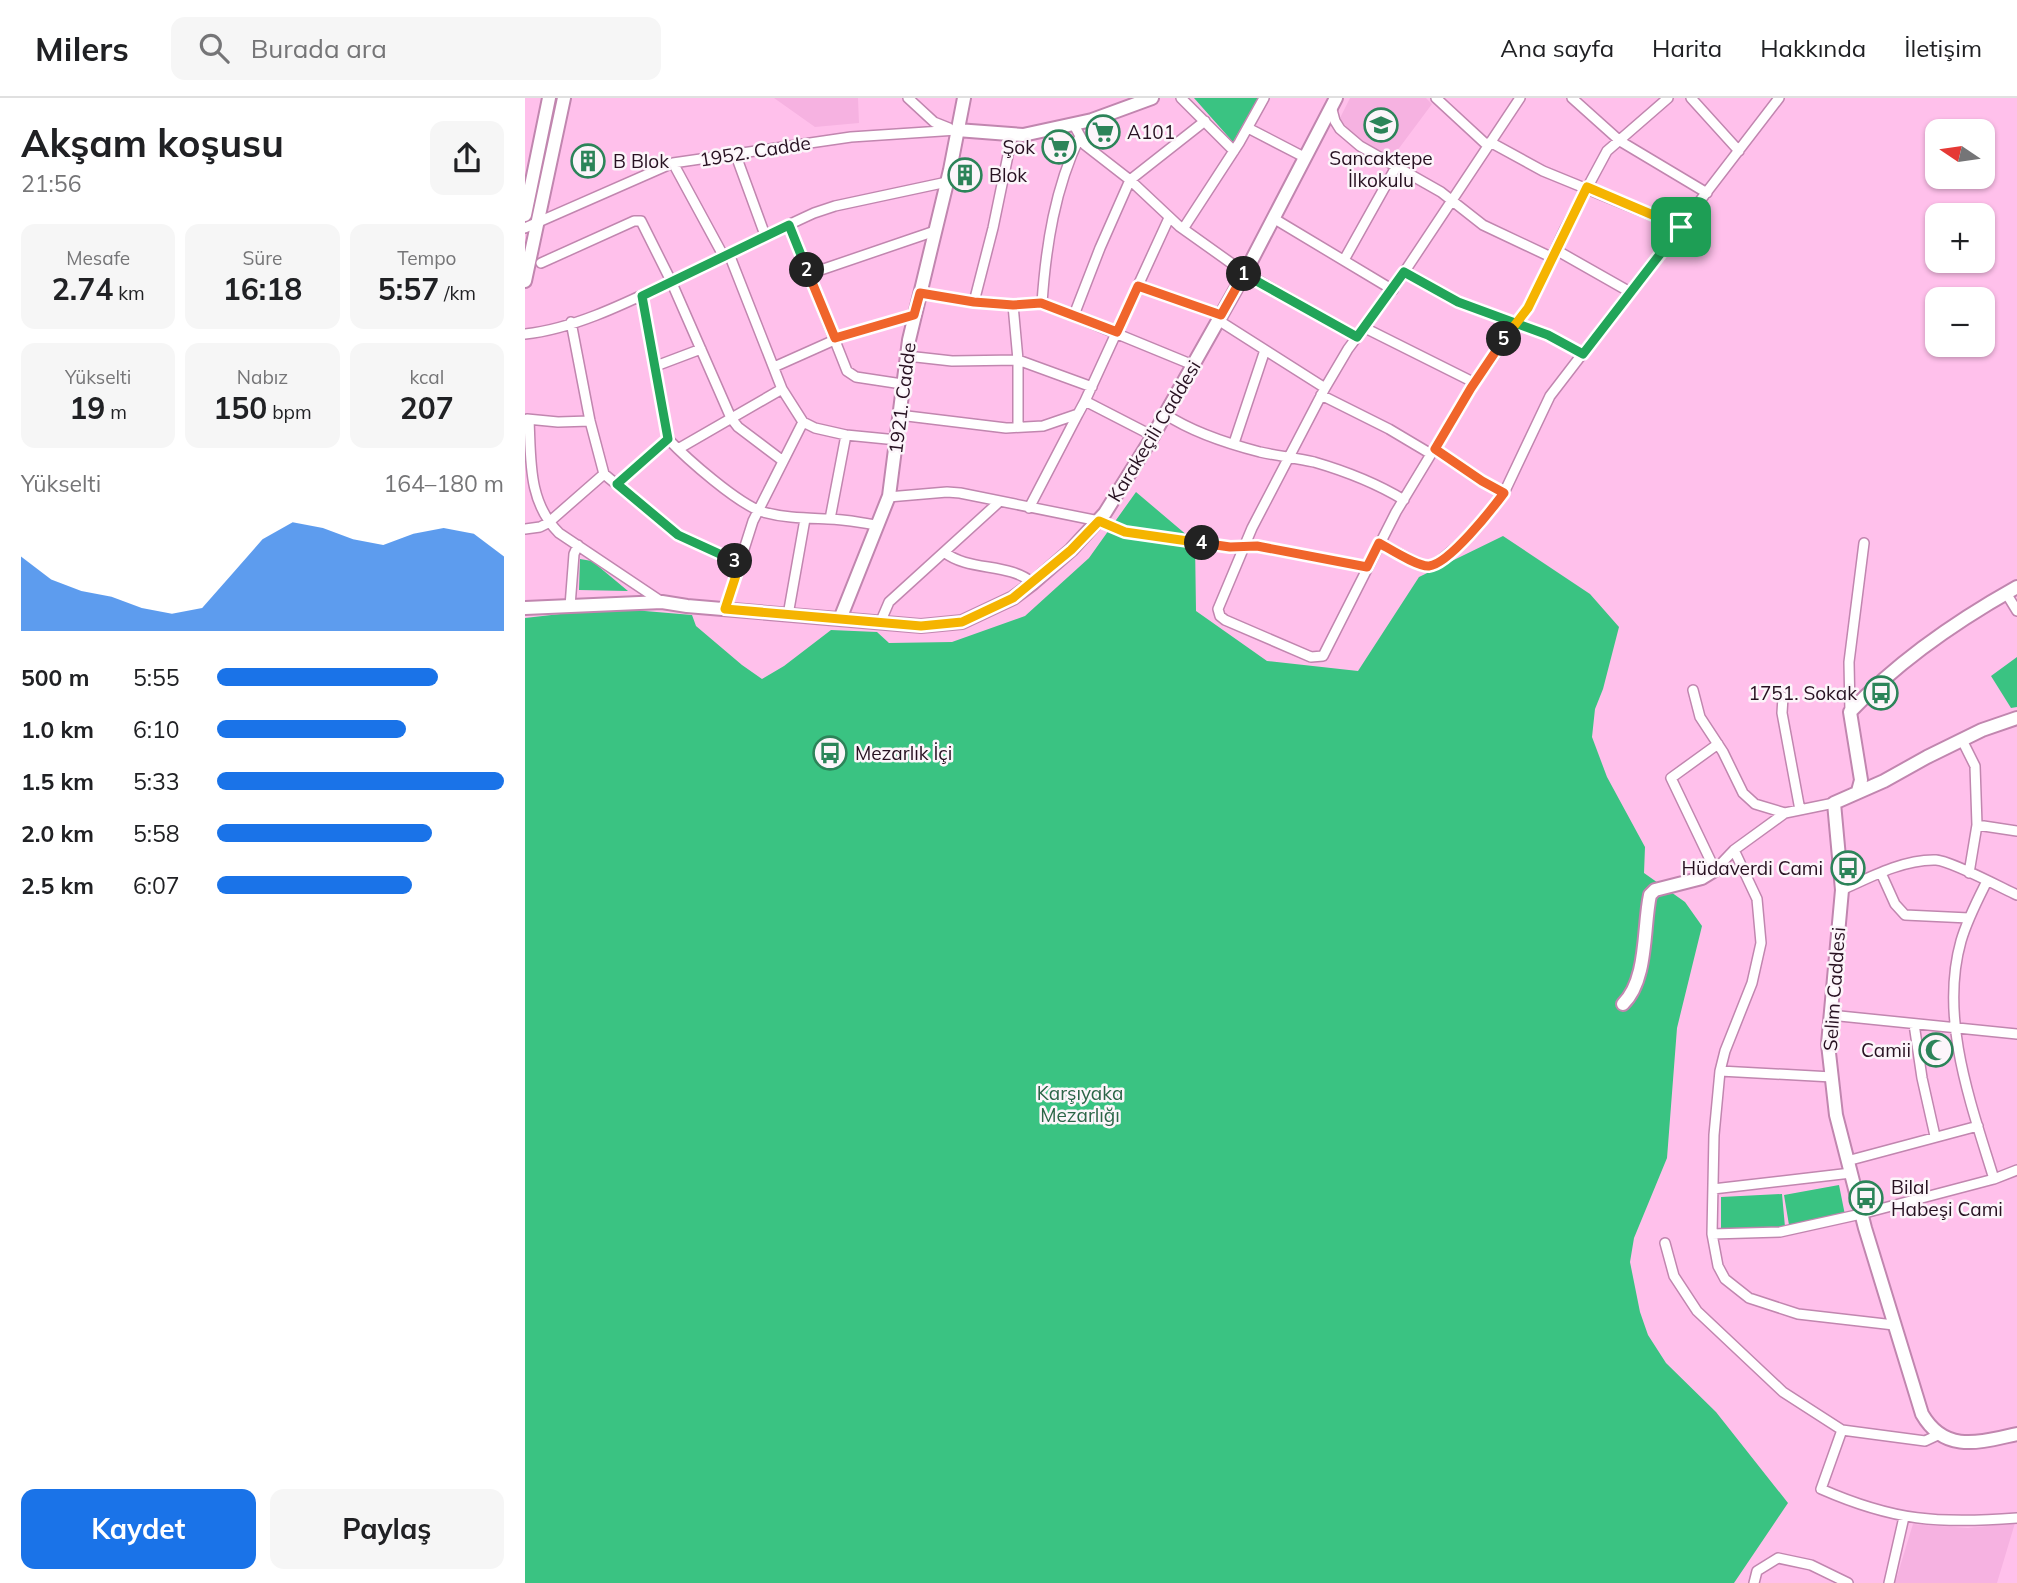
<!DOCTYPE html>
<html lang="tr">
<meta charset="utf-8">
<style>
:root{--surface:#fff;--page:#f6f6f6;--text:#202124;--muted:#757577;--line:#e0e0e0;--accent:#1a73e8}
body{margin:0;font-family:Mulish,sans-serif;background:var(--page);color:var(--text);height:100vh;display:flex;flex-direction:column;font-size:26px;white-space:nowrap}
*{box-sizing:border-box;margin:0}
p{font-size:23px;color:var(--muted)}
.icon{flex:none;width:38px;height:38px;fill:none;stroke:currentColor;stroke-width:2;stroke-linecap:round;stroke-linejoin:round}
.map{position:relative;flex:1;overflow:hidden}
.details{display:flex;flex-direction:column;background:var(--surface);width:525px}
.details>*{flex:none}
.needle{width:46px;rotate:283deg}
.fabs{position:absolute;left:1400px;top:21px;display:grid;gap:14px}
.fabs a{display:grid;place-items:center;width:70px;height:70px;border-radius:14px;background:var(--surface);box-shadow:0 2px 5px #0004;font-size:35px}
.pin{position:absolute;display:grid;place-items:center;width:60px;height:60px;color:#fff;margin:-30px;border-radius:14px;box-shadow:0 4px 10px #0006}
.km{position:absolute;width:35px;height:35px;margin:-18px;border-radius:50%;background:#222;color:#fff;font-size:19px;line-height:35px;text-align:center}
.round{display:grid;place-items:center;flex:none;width:74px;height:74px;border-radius:14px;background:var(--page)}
.overview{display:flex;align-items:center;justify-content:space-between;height:119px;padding:0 21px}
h1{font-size:38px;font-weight:700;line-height:52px}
.figures{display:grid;grid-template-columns:repeat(3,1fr);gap:10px;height:119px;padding:7px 21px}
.figures div{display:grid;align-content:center;border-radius:14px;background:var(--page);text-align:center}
.figures b{font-size:30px;font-weight:700}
.figures small{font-size:19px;font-weight:400}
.figures p{font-size:19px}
.chart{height:196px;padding:14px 21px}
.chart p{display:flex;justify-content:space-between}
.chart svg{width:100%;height:126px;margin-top:7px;fill:var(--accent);opacity:.7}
.button{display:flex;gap:14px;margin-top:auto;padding:14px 21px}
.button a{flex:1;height:80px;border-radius:14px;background:var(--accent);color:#fff;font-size:28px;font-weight:700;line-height:80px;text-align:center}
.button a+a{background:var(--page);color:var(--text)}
ul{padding:0 21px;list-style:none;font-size:23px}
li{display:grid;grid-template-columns:112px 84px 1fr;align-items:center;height:52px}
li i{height:18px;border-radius:9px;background:var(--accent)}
header{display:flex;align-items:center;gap:42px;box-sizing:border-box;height:98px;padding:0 35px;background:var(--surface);border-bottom:2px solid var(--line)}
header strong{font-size:33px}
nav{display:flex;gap:38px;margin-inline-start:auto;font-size:24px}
.search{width:490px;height:63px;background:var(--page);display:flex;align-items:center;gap:18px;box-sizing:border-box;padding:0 24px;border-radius:14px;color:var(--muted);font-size:26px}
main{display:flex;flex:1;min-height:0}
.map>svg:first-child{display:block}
.built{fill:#f6b2e1}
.green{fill:#3ac382}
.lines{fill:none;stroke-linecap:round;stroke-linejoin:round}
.street-casing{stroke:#c186af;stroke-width:12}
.secondary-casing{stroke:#c186af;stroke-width:16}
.street{stroke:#fff;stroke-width:9}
.secondary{stroke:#fff;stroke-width:12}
.split-1-casing{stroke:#fff;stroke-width:14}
.split-2-casing{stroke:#fff;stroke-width:14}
.split-3-casing{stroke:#fff;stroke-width:14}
.split-4-casing{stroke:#fff;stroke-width:14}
.split-5-casing{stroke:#fff;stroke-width:14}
.split-6-casing{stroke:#fff;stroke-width:14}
.split-1{stroke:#22a559;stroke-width:9}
.split-2{stroke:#f0652b;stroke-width:9}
.split-3{stroke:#22a559;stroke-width:9}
.split-4{stroke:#f5b400;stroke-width:9}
.split-5{stroke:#f0652b;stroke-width:9}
.split-6{stroke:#f5b400;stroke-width:9}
.labels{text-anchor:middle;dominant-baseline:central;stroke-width:5;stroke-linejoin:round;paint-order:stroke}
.poi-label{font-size:19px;fill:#271121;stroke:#fcf5fa;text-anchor:start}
.street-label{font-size:19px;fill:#271121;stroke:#fcf5fa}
.park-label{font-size:19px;fill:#2b6547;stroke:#fcf5fa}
</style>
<header>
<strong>Milers</strong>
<div class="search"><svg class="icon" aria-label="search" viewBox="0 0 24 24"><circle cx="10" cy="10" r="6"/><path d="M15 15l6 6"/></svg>Burada ara</div>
<nav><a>Ana sayfa</a><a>Harita</a><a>Hakkında</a><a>İletişim</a></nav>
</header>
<main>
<section class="details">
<div class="overview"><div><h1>Akşam koşusu</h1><p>21:56</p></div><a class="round"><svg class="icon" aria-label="share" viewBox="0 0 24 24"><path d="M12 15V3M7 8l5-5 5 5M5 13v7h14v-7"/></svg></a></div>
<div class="figures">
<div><p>Mesafe</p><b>2.74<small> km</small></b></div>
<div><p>Süre</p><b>16:18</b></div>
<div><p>Tempo</p><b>5:57<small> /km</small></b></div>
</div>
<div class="figures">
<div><p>Yükselti</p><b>19<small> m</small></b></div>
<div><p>Nabız</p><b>150<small> bpm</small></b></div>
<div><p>kcal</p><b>207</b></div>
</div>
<div class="chart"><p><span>Yükselti</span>164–180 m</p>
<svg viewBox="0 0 160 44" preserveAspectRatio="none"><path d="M0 44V18L10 26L20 30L30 32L40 36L50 38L60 36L70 24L80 12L90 6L100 8L110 12L120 14L130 10L140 8L150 10L160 18V44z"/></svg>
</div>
<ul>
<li><b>500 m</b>5:55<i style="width:77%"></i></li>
<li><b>1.0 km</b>6:10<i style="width:66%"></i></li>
<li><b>1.5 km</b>5:33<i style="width:100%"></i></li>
<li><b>2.0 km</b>5:58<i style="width:75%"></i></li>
<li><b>2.5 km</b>6:07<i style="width:68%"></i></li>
</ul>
<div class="button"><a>Kaydet</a><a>Paylaş</a></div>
</section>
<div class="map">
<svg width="1492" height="1485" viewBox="0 0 1492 1485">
<rect width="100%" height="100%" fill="#ffc0eb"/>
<path class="built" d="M249,0h84l1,25 -44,4z
M825,0h76l6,6 -41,55 -41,-27 -10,-14z
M1490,1425l-18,60h-102l18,-59 55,4z"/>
<path class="green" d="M669,0h64l-25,44z
M611,394l59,50 1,69 71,50 91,10 61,-94 84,-41 87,58 29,33 -16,62 -8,20 -3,28 15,40 38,70 -1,26 41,29 17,24 -25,102 -10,130 -33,80 -4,24 10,50 8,23 18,28 50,49 72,91 -54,80h-1209v-965l44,-5 64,-3 59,5 4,11 46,39 20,14 22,-13 47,-36 46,2 12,11 63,-1 73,-26 64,-58z
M55,461l12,2 36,30 -49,-1z
M1492,559v50l-6,1 -20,-32z
M1314,1087l6,30 -56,10 -5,-30z
M1257,1096l3,33 -64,2v-32z"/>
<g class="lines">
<defs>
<path id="street" d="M383,0l26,24 15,6
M656,0l53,53
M911,0l52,48
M995,0l-123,185 -49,66 -23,39 -73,140 -34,81 2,7 5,4 86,37 12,-1 73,-144 75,-124 57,-80 37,-79 42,-78 61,-53
M1047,0l48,43 87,52
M1166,0l48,53
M806,8l4,15 5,8 20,17 81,46 42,33 70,33
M549,27l11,20 45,35 49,46 66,47 112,64
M723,30l56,29
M965,44l53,29 137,56
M210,55l30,82
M148,65l51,94
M748,120l120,72
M264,127l58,146 9,6 46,7
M0,130l148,-65 178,-26 106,-7
M658,131l56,-86 25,-45
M1031,152l74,42
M204,156l53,135 21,33 12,6 31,7 51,5
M819,162l52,-93
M16,165l93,-42h7l30,60 60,137 7,9 45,34
M879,174l54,30 90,33 35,19
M284,176l126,-43
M613,188l83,29
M395,195l54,9 39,3 29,-2 151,62
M117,198l26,143c19,20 70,65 95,73 22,6 43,6 65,7 17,0 33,4 49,6
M449,204l19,-74 19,-92
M517,205c4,-58 13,-115 38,-167
M488,207l5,55v67
M549,217l26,-67 30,-68 75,-59
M693,222l107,68
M46,224l19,99 14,53 74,61 62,28
M840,230l110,55
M0,236c49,-5 103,-32 147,-53 48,-23 94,-46 142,-68l21,-7 112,-24
M382,258l45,5 66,-1 74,27
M131,268l45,-17
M249,269l56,-25 5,-4 79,-23
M796,297l68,34 42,25
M560,303l84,-183
M640,316c27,18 64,30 95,38 18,4 36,6 54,10 31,9 62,21 90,38
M374,317l107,13 37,-2 35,-12 7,-13 68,35
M2,321l31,3 32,-1
M4,322c2,41 -1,82 30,113l103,69
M709,345l31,-93
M153,351l104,-60
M910,351l47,32 22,12
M92,386l51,-45
M363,399l59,-5 13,1 139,28 26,11 105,15 27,-1 110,21
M504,410l49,-94
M305,421l16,-84
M0,431l15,-2 8,-4 56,-49
M854,445l42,22 8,1 7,-2 25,-21 31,-34 12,-16 46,-97 229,-298
M419,454c25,20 64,10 89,31
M1481,495l11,18
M45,508l4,-52 4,-9
M200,511l28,-88 50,-99
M263,517l17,-96
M355,525l9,-21 110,-100
M1168,592l7,27 23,35 20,41 12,11 30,9 49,-10
M1258,599l-1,16 18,97
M1325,614l-1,-50 15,-119
M1437,642l13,26 2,59 -8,48
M1193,646l-47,34 44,92 19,-20 51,-37
M1452,727l40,6
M1209,752l23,49 4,44 -9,40 -27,68 -5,20 -6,64 -2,99 6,32 7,13 24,19 49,16 96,11
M1356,775l14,31 10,11 64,3
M1462,783c-10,20 -20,39 -26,60 -22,78 10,163 33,238
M1317,792c28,-13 62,-31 94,-30 15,1 64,27 81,35
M1305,917l187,19
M1389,926l8,54 13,58
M1195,973l112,6
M1322,1063l131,-35
M1188,1091l138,-16
M1187,1136l68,-2 81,-18 133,-35 23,-9
M1140,1145l9,33 23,35 86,81 59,38 83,11 15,-7
M1317,1332l-21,59c73,32 117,35 196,29
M1229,1485l3,-12 21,-13 33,7 37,18
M1364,1485l15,-66"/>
<path id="secondary" d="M432,32l66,5 69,-15 60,-22
M0,117l24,-117
M0,183l39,-183
M0,510l137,-6 25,4 234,20 41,-4 51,-24 20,-15 38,-33 34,-37 48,-77 92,-163 91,-175
M315,521l49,-123 20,-156 41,-170 14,-72
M1492,620l-35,12 -55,27 -43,24 -50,22 8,87 -14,154 8,71 29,113 57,186c23,40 58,28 95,20
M1333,693l3,-11 -11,-68c46,-49 108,-92 167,-125
M1098,906c25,-24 20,-77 27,-109l5,-5 47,-12 13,-8"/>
</defs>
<use href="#street" class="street-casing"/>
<use href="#secondary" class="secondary-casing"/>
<use href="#street" class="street"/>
<use href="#secondary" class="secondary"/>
</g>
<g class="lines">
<defs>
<path id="split-1" d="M719,176l113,63 47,-65 54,30 90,33 35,19 98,-127"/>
<path id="split-2" d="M282,172l28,68 79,-23 6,-22 54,9 39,3 28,-2 76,29 21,-46 83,29 23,-41"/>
<path id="split-3" d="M210,463l-57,-26 -61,-51 51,-45 -26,-143 147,-71 18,45"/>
<path id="split-4" d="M210,463l5,2 -15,46 196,17 41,-4 51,-24 58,-48 28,-29 26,11 77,11"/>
<path id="split-5" d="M677,445l28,4 27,-1 110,21 12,-24c11,6 39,24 50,23 20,-2 63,-57 75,-73l-22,-12 -47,-32 36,-61 33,-49"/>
<path id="split-6" d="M979,241l24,-31 59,-121 94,40"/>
</defs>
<use href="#split-1" class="split-1-casing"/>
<use href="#split-2" class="split-2-casing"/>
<use href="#split-3" class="split-3-casing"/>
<use href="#split-4" class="split-4-casing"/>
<use href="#split-5" class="split-5-casing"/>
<use href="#split-6" class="split-6-casing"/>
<use href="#split-1" class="split-1"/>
<use href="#split-2" class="split-2"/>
<use href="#split-3" class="split-3"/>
<use href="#split-4" class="split-4"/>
<use href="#split-5" class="split-5"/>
<use href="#split-6" class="split-6"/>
</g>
<defs>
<symbol id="school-ring" viewBox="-11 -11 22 22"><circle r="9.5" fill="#fcf5fa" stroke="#2c8459" stroke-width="1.5"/><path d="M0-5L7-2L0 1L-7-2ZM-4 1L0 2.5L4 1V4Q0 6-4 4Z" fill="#2c8459"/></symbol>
<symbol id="supermarket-ring" viewBox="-11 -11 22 22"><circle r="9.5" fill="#fcf5fa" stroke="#2c8459" stroke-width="1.5"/><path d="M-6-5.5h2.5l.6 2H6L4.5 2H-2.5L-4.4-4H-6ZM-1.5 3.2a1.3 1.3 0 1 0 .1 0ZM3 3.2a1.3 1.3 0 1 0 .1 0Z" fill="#2c8459"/></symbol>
<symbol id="building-ring" viewBox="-11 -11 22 22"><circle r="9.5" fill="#fcf5fa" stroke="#2c8459" stroke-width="1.5"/><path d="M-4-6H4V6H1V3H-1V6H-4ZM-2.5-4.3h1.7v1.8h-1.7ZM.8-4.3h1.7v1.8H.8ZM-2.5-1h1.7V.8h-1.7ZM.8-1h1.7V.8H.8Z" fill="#2c8459"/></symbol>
<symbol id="bus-ring" viewBox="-11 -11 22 22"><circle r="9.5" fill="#fcf5fa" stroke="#2c8459" stroke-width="1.5"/><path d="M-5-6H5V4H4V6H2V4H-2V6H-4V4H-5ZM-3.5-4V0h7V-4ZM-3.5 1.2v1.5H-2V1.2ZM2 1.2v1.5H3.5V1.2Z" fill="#2c8459"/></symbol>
<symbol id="mosque-ring" viewBox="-11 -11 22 22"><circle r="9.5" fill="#fcf5fa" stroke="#2c8459" stroke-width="1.5"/><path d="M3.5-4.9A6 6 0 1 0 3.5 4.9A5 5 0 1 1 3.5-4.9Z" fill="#2c8459"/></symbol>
</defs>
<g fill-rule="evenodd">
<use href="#school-ring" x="837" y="8" width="38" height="38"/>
<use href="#supermarket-ring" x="559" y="15" width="38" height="38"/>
<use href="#supermarket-ring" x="515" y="30" width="38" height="38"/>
<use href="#building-ring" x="44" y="44" width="38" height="38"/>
<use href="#building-ring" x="421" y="58" width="38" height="38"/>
<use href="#bus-ring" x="1337" y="576" width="38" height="38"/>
<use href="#bus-ring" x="286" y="636" width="38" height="38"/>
<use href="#bus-ring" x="1304" y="751" width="38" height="38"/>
<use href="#mosque-ring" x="1392" y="933" width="38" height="38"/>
<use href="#bus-ring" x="1322" y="1081" width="38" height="38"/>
</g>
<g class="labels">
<g class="poi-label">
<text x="602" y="34">A101</text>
<text x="510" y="49" text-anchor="end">Şok</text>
<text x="856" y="60" text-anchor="middle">Sancaktepe<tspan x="856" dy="22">İlkokulu</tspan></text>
<text x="88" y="63">B Blok</text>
<text x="464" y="77">Blok</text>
<text x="1332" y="595" text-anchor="end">1751. Sokak</text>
<text x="330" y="655">Mezarlık İçi</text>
<text x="1298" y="770" text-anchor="end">Hüdaverdi Cami</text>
<text x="1386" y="952" text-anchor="end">Camii</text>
<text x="1366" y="1089">Bilal<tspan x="1366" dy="22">Habeşi Cami</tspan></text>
</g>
<g class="street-label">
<text transform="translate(230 53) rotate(-9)">1952. Cadde</text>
<text transform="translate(377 300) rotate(-83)">1921. Cadde</text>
<text transform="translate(629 333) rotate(-59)">Karakeçili Caddesi</text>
<text transform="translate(1309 891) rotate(-86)">Selim Caddesi</text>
</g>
<g class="park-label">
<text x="555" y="995">Karşıyaka<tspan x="555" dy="22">Mezarlığı</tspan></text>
</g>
</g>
</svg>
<div class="fabs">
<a><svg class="needle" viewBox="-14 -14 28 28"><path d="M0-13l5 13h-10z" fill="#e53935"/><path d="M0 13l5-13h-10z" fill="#757577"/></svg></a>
<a>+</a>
<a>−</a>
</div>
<div class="pin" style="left:1156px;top:129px;background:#1e9e55"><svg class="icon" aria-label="arrive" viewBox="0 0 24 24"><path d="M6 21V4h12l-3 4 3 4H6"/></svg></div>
<b class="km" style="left:719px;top:176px">1</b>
<b class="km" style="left:282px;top:172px">2</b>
<b class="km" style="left:210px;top:463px">3</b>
<b class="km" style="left:677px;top:445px">4</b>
<b class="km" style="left:979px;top:241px">5</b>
</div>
</main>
